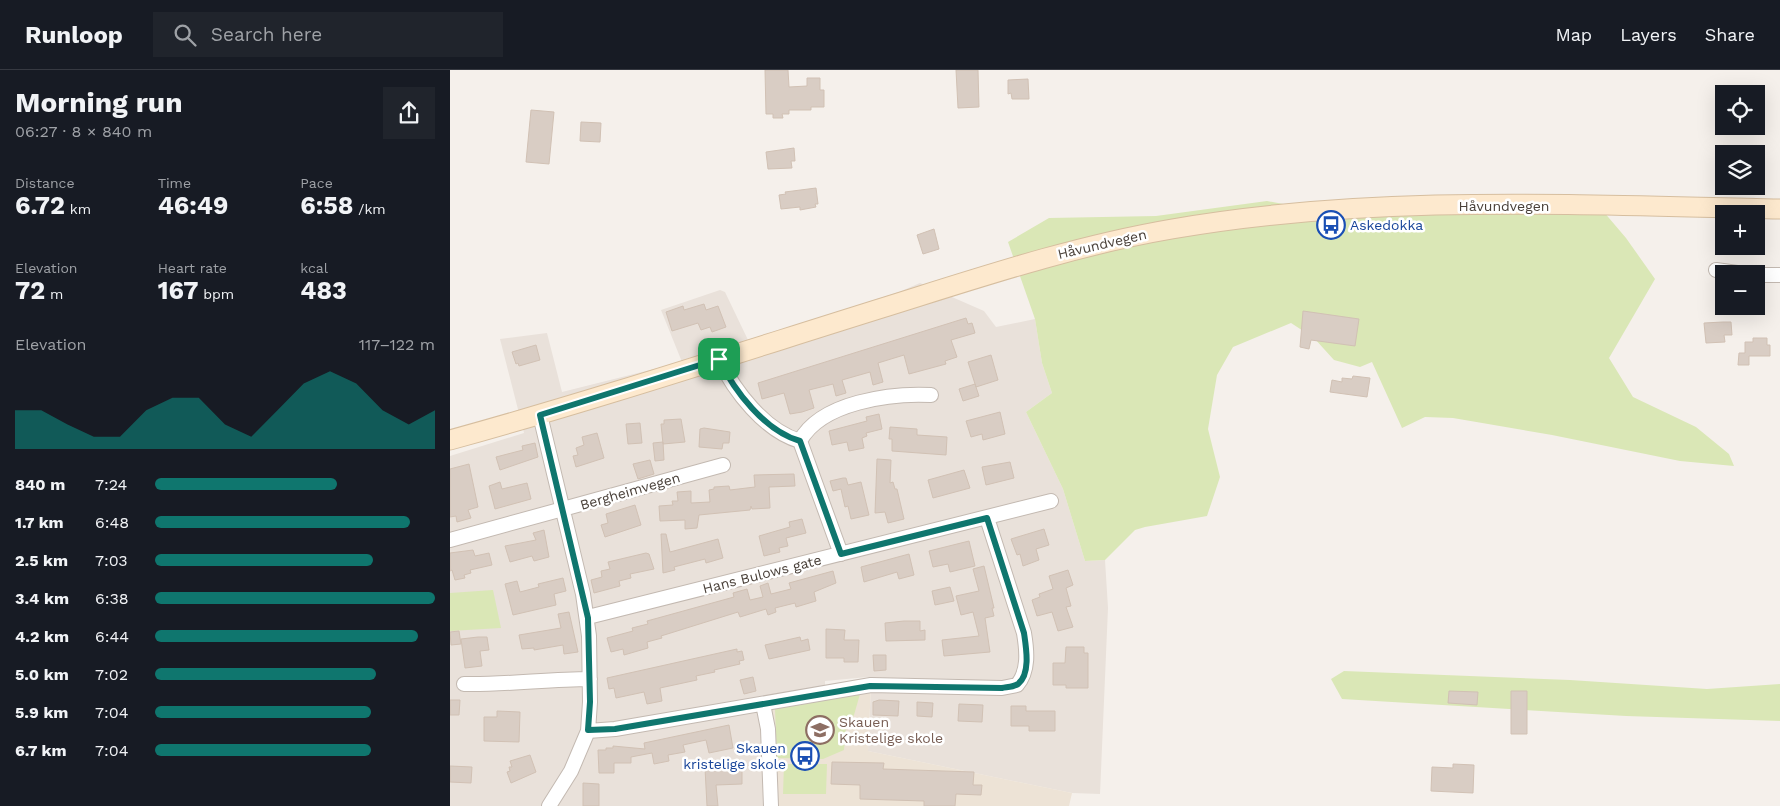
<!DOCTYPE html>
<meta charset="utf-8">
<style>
:root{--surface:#171b24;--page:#20242c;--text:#f1f3f6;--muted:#9ea1a6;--line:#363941;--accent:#0f766e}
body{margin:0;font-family:"Work Sans",sans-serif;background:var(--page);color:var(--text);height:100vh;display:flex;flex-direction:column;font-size:19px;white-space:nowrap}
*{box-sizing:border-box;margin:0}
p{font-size:16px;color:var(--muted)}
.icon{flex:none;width:28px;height:28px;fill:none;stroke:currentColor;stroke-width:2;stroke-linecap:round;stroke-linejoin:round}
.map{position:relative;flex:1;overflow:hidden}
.panel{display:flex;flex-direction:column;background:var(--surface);width:450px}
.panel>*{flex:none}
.tools{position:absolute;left:1265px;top:15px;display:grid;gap:10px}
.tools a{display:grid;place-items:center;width:50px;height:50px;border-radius:0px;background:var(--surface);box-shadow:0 5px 20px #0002;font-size:25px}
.pin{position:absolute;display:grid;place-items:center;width:42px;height:42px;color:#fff;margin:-21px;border-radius:10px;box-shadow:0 2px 8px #0006}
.round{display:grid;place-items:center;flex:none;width:52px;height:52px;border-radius:0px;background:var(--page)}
.summary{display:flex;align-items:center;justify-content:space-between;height:85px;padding:0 15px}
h1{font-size:28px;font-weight:700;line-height:38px}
.metrics{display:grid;grid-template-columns:repeat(3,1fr);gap:8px;height:85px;padding:5px 15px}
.metrics div{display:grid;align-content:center}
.metrics b{font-size:25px;font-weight:700}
.metrics small{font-size:14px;font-weight:400}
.metrics p{font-size:14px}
.chart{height:140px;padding:10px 15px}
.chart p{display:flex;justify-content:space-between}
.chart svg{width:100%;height:90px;margin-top:5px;fill:var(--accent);opacity:.7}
ul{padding:0 15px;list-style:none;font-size:16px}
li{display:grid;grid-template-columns:80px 60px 1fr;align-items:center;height:38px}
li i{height:12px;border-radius:6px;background:var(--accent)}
header{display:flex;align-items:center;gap:30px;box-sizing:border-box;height:70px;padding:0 25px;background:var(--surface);border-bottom:1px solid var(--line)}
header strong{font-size:24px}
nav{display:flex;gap:28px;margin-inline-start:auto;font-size:18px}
.search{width:350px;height:45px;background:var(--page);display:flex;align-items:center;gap:12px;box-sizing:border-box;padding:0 18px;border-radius:0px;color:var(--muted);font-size:19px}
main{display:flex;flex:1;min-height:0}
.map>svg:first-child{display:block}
.residential{fill:#e9e1da}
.education{fill:#ede3d6}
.green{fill:#dae7b6}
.building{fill:#d9cdc4;stroke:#d1c1b4}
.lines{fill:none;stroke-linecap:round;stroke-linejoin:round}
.minor-casing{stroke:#c3b9b1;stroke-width:16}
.secondary-casing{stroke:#d6be9f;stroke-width:21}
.minor{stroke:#fff;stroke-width:14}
.secondary{stroke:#fde9ce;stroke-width:19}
.route-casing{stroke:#fff;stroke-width:10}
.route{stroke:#0f766e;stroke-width:6}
.labels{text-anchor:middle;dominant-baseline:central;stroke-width:5;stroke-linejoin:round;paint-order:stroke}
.street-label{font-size:14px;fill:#494039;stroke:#fff}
.transit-label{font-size:14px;fill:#164399;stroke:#fff;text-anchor:start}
.education-label{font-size:14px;fill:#785e54;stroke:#fff;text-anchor:start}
</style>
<header>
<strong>Runloop</strong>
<div class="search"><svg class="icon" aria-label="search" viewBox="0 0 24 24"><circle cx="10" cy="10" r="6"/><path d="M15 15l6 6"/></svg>Search here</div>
<nav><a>Map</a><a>Layers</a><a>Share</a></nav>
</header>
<main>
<section class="panel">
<div class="summary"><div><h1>Morning run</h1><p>06:27 · 8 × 840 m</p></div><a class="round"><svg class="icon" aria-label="share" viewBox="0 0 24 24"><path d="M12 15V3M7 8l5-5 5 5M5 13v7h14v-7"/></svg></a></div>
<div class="metrics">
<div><p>Distance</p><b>6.72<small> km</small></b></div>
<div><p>Time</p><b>46:49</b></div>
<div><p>Pace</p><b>6:58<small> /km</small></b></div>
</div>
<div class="metrics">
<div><p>Elevation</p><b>72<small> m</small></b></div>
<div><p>Heart rate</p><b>167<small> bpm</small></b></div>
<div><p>kcal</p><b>483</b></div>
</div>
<div class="chart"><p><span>Elevation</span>117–122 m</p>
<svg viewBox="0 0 160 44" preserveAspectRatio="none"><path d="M0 44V25L10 25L20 32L30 38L40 38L50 25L60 19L70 19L80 32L90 38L100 25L110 12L120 6L130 12L140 25L150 32L160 25V44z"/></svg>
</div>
<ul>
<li><b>840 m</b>7:24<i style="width:65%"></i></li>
<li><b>1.7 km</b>6:48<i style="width:91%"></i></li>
<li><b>2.5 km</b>7:03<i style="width:78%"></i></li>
<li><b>3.4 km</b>6:38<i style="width:100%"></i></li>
<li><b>4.2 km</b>6:44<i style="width:94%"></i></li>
<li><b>5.0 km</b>7:02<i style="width:79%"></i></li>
<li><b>5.9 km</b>7:04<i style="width:77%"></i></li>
<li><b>6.7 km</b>7:04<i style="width:77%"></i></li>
</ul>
</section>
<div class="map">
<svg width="1330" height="736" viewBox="0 0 1330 736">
<rect width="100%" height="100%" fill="#f5f0eb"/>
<path class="residential" d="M470,213l64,28 12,16 39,-8 7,44 10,30 -26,19 37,77 22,72 20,-1 3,48 -8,186 -28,-1 -204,-42 3,-65 -3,-9 -43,4v8l-60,117h-315v-350l74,-23 -24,-94 47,-6 15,59 120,-30 -21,-52 59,-20 5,2 23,48 151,-48z"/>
<path class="education" d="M421,615l-3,66 204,42 -3,13h-293l-5,-97z"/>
<path class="green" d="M817,131l27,5 309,5 23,27 29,41 -46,79 24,39 63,30 33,27 5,12 -54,-5 -128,-26 -99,-17 -28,-1 -23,11 -30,-66 -12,5 -26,-7 -20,-22 -23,-15 -58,24 -16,28 -9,54 12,48 -13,39 -62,11 -10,3 -30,30 -20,1 -22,-72 -37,-77 26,-19 -10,-30 -7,-44 -27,-77 41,-24 107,-2z
M43,520l8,38 -51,3v-38z
M894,601l226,9 137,9 73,-5v37l-154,-5 -284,-17 -11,-20z
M410,624l-6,21 -8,13 -2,22 -21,9 -46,-1 -2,-49z
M334,694h43l-1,30h-43z"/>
<path class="building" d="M315,0h23l1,17 18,-1v-8h13v12h4v17h-13v3h-22v4h-7l1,4h-10v-4h-7z
M506,0h22l1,37 -21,1z
M578,9l1,20h-17l-1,-6 -3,1v-14z
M81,40l23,2 -5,52 -23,-2z
M131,52l20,1 -1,19 -20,-1z
M344,78l1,13h-4l1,7 -24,1 -2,-17z
M366,118l2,16h-3l1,3 -16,3v-3l-19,2 -2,-14 7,-1 -1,-2z
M484,159l5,20 -16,5 -6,-19z
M254,234l2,6 12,-4 8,21 -14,5 -2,-5 -9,3 -3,-7 -26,8 -6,-19 17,-6 1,4z
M853,241l56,8 -4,27 -44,-6 -2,9 -9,-2z
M516,248l2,6 4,-1 3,10 -24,7 6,17 -12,4 1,3 -37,10 -5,-19 -26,8 5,19 -10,3 -3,-13 -28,8 4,13 -10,3 -3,-12 -24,6 5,18 -12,4 -12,2 -6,-21 -22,6 -4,-16z
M1273,252h8l1,13h-8l1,7 -19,1 -2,-20z
M1303,268h14v7h3v11h-21v9h-11l1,-12h6v-11h8z
M86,275l4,15 -21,6 -1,-3 -2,1 -4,-12z
M541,285l7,25 -22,7 -8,-25z
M903,306l17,2 -3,19 -37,-5 2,-12 10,2v-4l10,1z
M525,314l4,12 -16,5 -4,-12z
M550,342l5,22 -22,6 -1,-6 -11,3 -5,-16z
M429,344l3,15 -16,4 1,3 -5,2 2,10 -15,3 -2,-9 -15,3 -3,-14 38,-10 -1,-4z
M231,349l4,23 -22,2 -2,-20h3v-4z
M190,353l2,20 -14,1 -2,-20z
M440,357l27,2v6l30,2 -1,18 -54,-4v-12h-3z
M254,358l26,4 -1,11h-6l-1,6 -23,-2 1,-18z
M147,363l7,25 -28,9 -3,-11 5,-1 -2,-7 8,-3 -2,-8z
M213,372l1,18 -9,1 -2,-18z
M85,373l3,14 -38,13 -4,-13 27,-7 -1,-4z
M427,389l14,1 -1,23 3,-1 2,7h2l7,30 -16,4 -3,-11 -10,1z
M200,390l4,14 -16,5 -5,-15z
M560,392l4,16 -28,7 -4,-18z
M19,394l9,43 -10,3 3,8 -14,4 -1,-6 -6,1v-48z
M514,400l6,18 -37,10 -5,-18z
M344,404l1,12 -26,1 1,21 -18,1 -1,-3 -1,4 -51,5 -2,13 -12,1v-9l-25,1 -1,-15 14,-1 -1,-4h6l-1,-9 14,-1v12l19,-1 -1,-12 5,-1v-2l15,-1 1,4 25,-3 -1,-12z
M393,408h3l2,7 13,-3 8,33 -18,4 -3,-13 -3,1 -4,-18 -8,2 -3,-10z
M50,412l2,7 25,-6 4,16 -36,10 -6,-23z
M185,435l6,20 -36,12 -4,-12 7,-2 -2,-9z
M352,449l4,14 -20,5 2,8 -9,2 1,4 -16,4 -5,-20 31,-9 -1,-5z
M594,459l5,16 -13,4 3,11 -16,6 -3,-12 -3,1 -6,-16z
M94,460l5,27 -15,4 -2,-5 -22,6 -5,-16 31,-6 -3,-7z
M211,464h5l4,18 48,-13 5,19 -17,5 -1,-4 -31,8 1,3 -12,3z
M519,471l6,25 -25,6 -2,-8 -15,3 -4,-16z
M23,480l2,6 14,-3 3,12 -22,5 1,3 -7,2 1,3 -10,2 -3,-10 -2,1v-18z
M196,483l3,1 5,15 -24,5 1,4 -12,3 1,5 -26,7 -3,-13 11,-3 -1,-6 9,-2 -2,-7z
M459,484l5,21 -15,4 -2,-7 -33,10 -3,-15z
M534,496l10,42h-2l2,8 -9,2 5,34 -46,4 -2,-16 37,-4 -6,-24 -12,3 -5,-19 23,-5 -6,-22z
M618,500l5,15 -7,3 5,18 -5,1 7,20 -15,4 -6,-19 -15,4 -5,-16 8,-3 -1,-3 14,-5 -4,-13z
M383,501l3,12 -22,9 2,9 -20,6 -1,-4 -20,5 1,4 -8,3 -2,-6 -26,8 -2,-5 -77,24 1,2 -15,4 1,6 -24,7 -1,-6 -12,3 -4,-14 26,-7 -1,-3 16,-4 -1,-3 87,-24 -1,-4 14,-4 3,11 13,-3 -3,-11 8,-3 3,11 20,-5 -2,-6z
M113,508l3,13 -12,3 2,11 -43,10 -8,-31 12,-3 3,11 19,-5 -1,-3z
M500,517l4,14 -19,4 -3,-14z
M119,542l9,40 -14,2 -1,-9 -29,5v-2l-12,1 -3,-14 42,-7 -3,-14z
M454,551h16v10l5,-1v10l-39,1 -1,-18z
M376,559l19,1 -1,10h15l-1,22h-14v-4h-18z
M9,561l2,13 -10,1 -1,-13z
M28,567h9l2,13 -9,1 2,15 -17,2 -4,-29z
M350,567l1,4 7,-2 2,11 -41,9 -4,-14z
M616,577h18v6h4v35h-22v-3h-13v-22h12z
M287,579v3l5,-1 2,9 -5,1 1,3 -26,6 1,2 -19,4 1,4 -37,8 2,13 -15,3 -3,-12 -28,6 -2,-10 -5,1 -2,-11z
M423,585h13v15l-12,1z
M303,607l3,14 -12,3 -4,-14z
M999,621l29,1 -1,13 -29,-2z
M1061,621h16v43h-16z
M0,630h10l-1,15h-9z
M429,630l20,1 -1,15 -25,-1v-13z
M467,632l16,1 -1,14 -15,-1z
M509,634l24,1 -1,17 -24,-1z
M561,636h15v5h29v20h-26v-5h-18z
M47,641l23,1 -1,30 -35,-1v-24h13z
M279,655l4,23 -24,5 -3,-13 -23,5 2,7 -17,3 1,6 -15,3 -2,-11 -21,4v6h-17v10h-15l-1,-23h8v-2h7v-2l32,3 -1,-6z
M80,685l6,17 -25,11 -4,-11 3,-1 -1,-4h3l-2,-6z
M382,692l52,1 -1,6 91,3 -1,13h9l-1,10 -25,-1 -1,12h-31v-5l-64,-2v-14l-29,-1z
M1003,694l21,1 -1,28 -42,-2 1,-24 21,1z
M0,696l22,1 -1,16 -21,-1z
M281,697v4h11v13l-26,1 2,21h-11l-2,-38z
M133,713l16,1v22h-16z"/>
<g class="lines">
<defs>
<path id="minor" d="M1266,200l28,4
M1306,205h24
M269,289c15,32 46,72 81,82l41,113
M90,345l43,179 6,42 1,66 -2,29 -17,40 -22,35
M350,371c21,-39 91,-48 131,-46
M0,470l273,-75
M138,547l463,-116
M14,614c42,1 84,-5 126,-5
M313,634l5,25 3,77
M138,661l27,-2 256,-44 131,3 15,-3c12,-14 10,-34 7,-52l-37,-115"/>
<path id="secondary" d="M0,370c145,-40 288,-87 432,-132 96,-30 191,-62 290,-79 200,-35 406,-24 608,-20"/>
</defs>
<use href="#minor" class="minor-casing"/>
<use href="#secondary" class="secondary-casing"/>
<use href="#minor" class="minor"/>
<use href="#secondary" class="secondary"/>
</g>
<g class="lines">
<defs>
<path id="route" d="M269,289c15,32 46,72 81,82l41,113 146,-36 37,115c2,14 7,41 -6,51 -4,3 -11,3 -16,4l-132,-2 -255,43 -27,1 2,-28 -2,-84 -48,-203z"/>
</defs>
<use href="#route" class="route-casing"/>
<use href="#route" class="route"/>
</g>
<defs>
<symbol id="bus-ring" viewBox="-11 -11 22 22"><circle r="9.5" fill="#fff" stroke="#1a4fb4" stroke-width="1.5"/><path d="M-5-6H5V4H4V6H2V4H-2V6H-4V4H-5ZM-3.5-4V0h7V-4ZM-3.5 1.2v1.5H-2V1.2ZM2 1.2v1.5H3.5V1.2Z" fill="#1a4fb4"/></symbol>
<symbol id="school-ring" viewBox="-11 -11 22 22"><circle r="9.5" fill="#fff" stroke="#8d6e63" stroke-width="1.5"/><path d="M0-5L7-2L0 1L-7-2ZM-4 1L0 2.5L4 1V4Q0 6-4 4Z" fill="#8d6e63"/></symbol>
</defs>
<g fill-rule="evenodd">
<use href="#bus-ring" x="865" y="139" width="32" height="32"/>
<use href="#school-ring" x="354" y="644" width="32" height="32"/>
<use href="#bus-ring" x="339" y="670" width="32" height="32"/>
</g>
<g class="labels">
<g class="street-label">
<text x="1054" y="136">Håvundvegen</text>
<text transform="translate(652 174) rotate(-13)">Håvundvegen</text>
<text transform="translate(180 421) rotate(-16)">Bergheimvegen</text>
<text transform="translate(312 504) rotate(-14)">Hans Bulows gate</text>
</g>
<g class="transit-label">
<text x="900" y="155">Askedokka</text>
<text x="336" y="678" text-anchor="end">Skauen<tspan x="336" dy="16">kristelige skole</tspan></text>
</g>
<g class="education-label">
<text x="389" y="652">Skauen<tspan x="389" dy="16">Kristelige skole</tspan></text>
</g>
</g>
</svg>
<div class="tools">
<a><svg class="icon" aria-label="locate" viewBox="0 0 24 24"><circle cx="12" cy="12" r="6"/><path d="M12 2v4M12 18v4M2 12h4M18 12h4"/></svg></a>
<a><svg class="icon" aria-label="layers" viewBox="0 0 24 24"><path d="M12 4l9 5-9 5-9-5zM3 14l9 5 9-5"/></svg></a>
<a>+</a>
<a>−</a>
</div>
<div class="pin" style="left:269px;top:289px;background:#1e9e55"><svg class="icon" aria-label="arrive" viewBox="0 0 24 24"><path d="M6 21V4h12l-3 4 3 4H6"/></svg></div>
</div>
</main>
